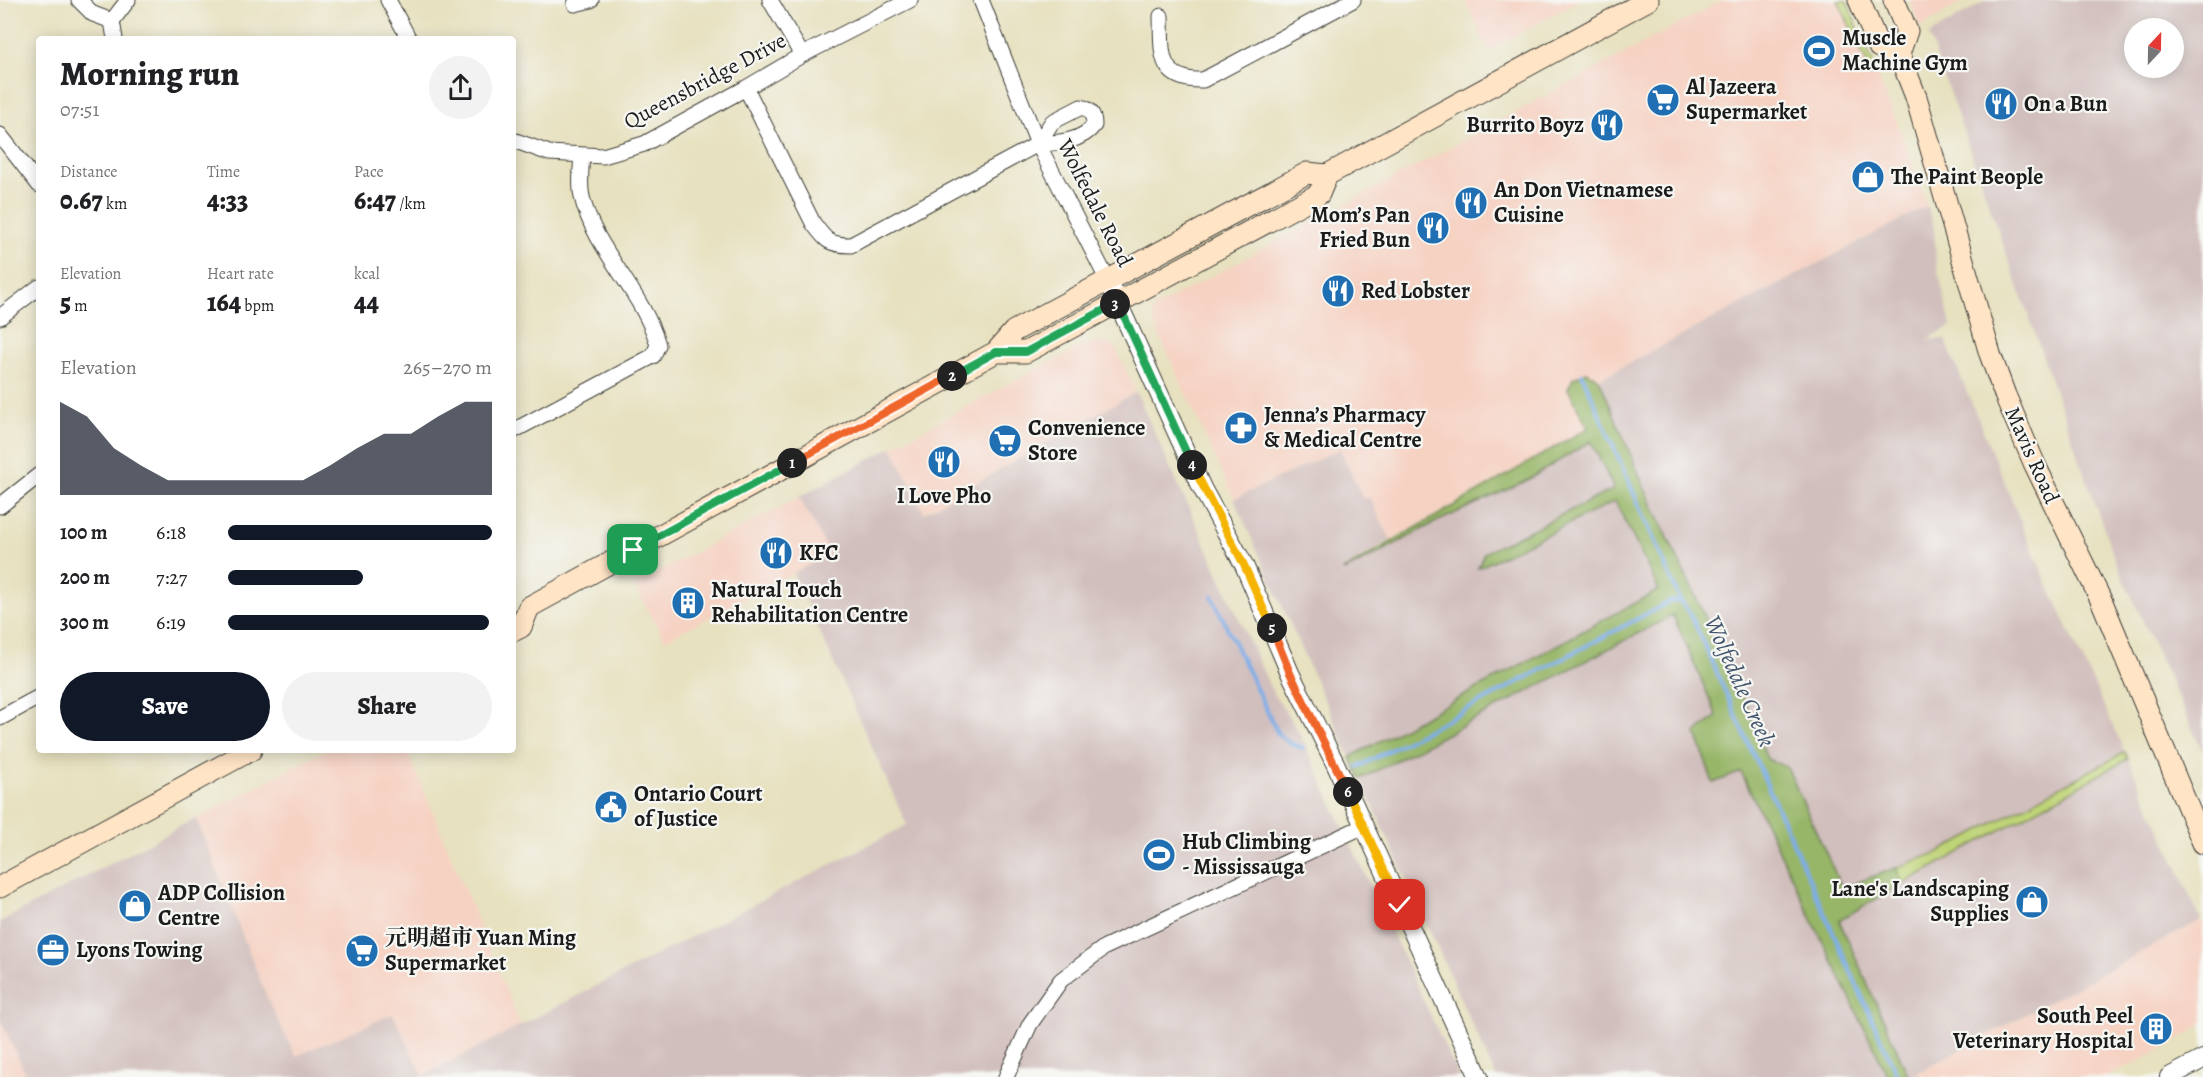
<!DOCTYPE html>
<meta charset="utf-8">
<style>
:root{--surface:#fff;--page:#f2f2f2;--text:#202124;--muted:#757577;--accent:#111827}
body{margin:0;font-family:Alegreya,"Noto Serif SC",serif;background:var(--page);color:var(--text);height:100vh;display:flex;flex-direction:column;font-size:22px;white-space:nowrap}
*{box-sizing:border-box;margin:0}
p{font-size:20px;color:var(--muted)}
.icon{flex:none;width:33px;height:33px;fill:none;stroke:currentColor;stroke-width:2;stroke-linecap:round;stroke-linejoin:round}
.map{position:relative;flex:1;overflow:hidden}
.sheet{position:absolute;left:36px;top:36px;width:480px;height:717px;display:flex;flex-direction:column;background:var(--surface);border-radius:6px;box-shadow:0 3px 15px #0003}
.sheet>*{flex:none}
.needle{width:39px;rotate:22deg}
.controls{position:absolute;left:2124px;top:18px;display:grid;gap:12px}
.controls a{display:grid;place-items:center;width:60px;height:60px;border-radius:50%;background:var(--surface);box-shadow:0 3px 15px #0003;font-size:30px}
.pin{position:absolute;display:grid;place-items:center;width:51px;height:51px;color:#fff;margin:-26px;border-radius:12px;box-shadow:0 3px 9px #0006}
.km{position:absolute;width:30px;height:30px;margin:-15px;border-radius:50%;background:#222;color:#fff;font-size:16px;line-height:30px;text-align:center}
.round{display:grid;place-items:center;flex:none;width:63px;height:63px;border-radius:32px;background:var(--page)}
.head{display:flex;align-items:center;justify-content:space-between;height:102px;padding:0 24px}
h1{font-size:33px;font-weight:800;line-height:45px}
.metrics{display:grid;grid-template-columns:repeat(3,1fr);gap:9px;height:102px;padding:6px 24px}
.metrics div{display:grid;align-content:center}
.metrics b{font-size:26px;font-weight:800}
.metrics small{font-size:16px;font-weight:400}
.metrics p{font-size:16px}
.chart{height:168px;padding:12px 24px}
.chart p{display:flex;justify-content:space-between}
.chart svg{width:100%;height:108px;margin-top:6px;fill:var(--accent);opacity:.7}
.primary-button{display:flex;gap:12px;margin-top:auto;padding:12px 24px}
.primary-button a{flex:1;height:69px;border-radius:36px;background:var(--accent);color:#fff;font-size:24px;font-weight:800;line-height:69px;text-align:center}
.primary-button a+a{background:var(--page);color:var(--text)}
ul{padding:0 24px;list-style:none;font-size:20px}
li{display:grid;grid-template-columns:96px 72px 1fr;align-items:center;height:45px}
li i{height:15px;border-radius:8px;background:var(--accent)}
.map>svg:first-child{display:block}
.built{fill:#f6d2c3}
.industrial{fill:#d1bfbd;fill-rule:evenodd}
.green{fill:#bfd477;stroke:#6e784a;stroke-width:1.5}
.forest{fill:#97b668;stroke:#5a6942;stroke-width:1.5}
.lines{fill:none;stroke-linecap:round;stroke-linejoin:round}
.stream{stroke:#7dade8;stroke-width:4}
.minor-casing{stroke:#3a3a34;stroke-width:17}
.tertiary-casing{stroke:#3a3a34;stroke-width:20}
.secondary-casing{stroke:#3a3a34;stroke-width:23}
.minor{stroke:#fff;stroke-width:15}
.tertiary{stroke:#fff;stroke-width:18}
.secondary{stroke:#ffe4c6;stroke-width:21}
.split-1-casing{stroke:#fff;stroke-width:12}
.split-2-casing{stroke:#fff;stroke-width:12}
.split-3-casing{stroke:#fff;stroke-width:12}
.split-4-casing{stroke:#fff;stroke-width:12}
.split-5-casing{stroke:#fff;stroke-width:12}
.split-6-casing{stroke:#fff;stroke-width:12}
.split-7-casing{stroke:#fff;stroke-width:12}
.split-1{stroke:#22a559;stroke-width:8}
.split-2{stroke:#f0652b;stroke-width:8}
.split-3{stroke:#22a559;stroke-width:8}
.split-4{stroke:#22a559;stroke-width:8}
.split-5{stroke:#f5b400;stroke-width:8}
.split-6{stroke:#f0652b;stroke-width:8}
.split-7{stroke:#f5b400;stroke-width:8}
.labels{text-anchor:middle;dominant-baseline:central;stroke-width:4.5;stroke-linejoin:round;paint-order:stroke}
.poi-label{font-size:22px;font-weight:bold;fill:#1c1c1c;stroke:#f6f6f2;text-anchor:start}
.street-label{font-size:22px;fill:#1c1c1c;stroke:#f6f6f2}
.water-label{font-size:24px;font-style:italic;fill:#43566e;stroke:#f6f6f2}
</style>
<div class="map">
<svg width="2203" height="1077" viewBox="0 0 2203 1077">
<rect width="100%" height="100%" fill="#f6f6f2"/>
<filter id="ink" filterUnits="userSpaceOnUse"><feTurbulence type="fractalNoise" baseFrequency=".0167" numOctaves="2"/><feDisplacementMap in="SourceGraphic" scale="12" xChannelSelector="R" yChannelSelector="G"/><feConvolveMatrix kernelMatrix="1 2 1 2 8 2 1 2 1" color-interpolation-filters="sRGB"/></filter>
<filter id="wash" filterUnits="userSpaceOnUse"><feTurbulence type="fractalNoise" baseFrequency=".008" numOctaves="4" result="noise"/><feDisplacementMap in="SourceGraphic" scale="24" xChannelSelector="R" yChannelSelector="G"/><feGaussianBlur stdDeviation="1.35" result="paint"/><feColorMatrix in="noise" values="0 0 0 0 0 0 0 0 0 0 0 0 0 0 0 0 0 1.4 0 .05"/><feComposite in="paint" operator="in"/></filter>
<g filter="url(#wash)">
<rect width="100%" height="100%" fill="#e7e1bf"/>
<path class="built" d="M1465,0h115l-92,51z
M1723,0h123l58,139 23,67 -328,173 -12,-7 -18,19 19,36 -197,113 -22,-43 -6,3 -23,-51 -106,50 -79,-173 -2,-13 2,-6z
M1909,0h56l-45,27z
M1092,342l20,2 5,6 19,42 -213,121 -31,-66 150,-81z
M799,497l31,57 -165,86 -31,-55z
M325,750h82l114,276 -99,51 -29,-63 -97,42 -26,-51 -74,-186z
M2201,920l2,4v100l-37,23 -59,30h-197z
M0,1019l27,58h-27z"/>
<path class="industrial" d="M1987,0h216v752l-88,-192 -186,-525zM2134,28h40v40h-40z
M1927,206l7,22 2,33 15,65 -25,14 19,-1 90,217 90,196 -186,100 -97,36 -55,-121 -20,-8 -20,-53 -102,-217 -46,-110z
M1136,392l136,299 29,45 158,341h-1432l-27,-58v-97l196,-104 74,187 26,51 97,-42 30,62 484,-251 -114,-252 37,-19 -31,-57 93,-50 32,66z
M1591,441l23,48 -130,64 -5,14 136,-66 44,89 -309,167 -116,-258 106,-50 23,50 6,-2 22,43 -47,27 92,-45 90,-41z
M1673,615l44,101 -4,66 28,-10 147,305h-392l-135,-298z
M2128,759l73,161 -292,157 -70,-158z"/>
<path class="green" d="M1838,0h8l30,70 -4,3 -8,-2 5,-3z
M2125,752l3,7 -225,125 -7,-16 43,-16z"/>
<path class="forest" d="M1587,372l12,7 46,110 102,217 20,53 20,8 55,121 54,-20 7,16 -64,36 70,157h-21l-147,-305 -28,11 -17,-50 21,-17 -44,-101 -312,164 -11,-22 309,-167 -44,-89 -137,67 6,-15 130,-64 -23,-48 -65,40 -90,41 -91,49 -2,-1 245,-142 -20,-39 5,-11z"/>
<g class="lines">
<path class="stream" d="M1582,374l99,228
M1212,596l66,138 13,10 12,4
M1358,767l313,-166 10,1 9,11 208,464"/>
</g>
</g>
<g filter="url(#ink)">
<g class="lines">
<defs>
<path id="minor" d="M79,0l14,14 19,7
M388,0l21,39
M770,0l32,55
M981,0l57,144 70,137
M575,4l16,-4
M1161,16c1,36 -4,65 42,64l150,-80
M115,39l-3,-18 16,-21
M746,88l67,135c13,18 16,22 38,22l187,-101c19,-1 44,-2 56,-19 0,-10 -4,-16 -13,-18l-29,15 -14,22
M0,135l39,50
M513,140l36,13 54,3 41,-12 102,-56 56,-33 108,-55
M0,317l39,-30
M513,431l140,-75 5,-11c-15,-53 -64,-96 -76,-148 -3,-13 -1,-29 0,-42
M0,506l39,-31
M0,718l39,-21
M1006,1077l24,-53 31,-44 44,-33 259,-121"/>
<path id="tertiary" d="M1108,281l94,207 42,77 46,108 45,90 144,314
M2169,1077l34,-18"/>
<path id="secondary" d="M1859,0l20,47 20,7
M1894,0l13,31 -8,23 17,43 74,257 15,41 30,70 67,137 101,241
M996,352h30l293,-158 8,-19
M513,631l8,-4 8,-20 467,-255 18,-21 293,-158 20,2 321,-175
M0,887l251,-137"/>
</defs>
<use href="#minor" class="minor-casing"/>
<use href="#tertiary" class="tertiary-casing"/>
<use href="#secondary" class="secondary-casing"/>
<use href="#minor" class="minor"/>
<use href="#tertiary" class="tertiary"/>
<use href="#secondary" class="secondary"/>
</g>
</g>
<g class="lines" filter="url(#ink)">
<defs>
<path id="split-1" d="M633,550l159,-87"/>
<path id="split-2" d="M792,463l160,-87"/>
<path id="split-3" d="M952,376l44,-24h30l89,-48"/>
<path id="split-4" d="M1115,304l3,-1 74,162"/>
<path id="split-5" d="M1192,465l52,100 28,63"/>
<path id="split-6" d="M1272,628l18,45 58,119"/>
<path id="split-7" d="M1348,792l52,113"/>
</defs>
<use href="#split-1" class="split-1-casing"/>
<use href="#split-2" class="split-2-casing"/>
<use href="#split-3" class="split-3-casing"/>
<use href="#split-4" class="split-4-casing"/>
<use href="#split-5" class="split-5-casing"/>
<use href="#split-6" class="split-6-casing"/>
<use href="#split-7" class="split-7-casing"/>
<use href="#split-1" class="split-1"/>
<use href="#split-2" class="split-2"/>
<use href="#split-3" class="split-3"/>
<use href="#split-4" class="split-4"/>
<use href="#split-5" class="split-5"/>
<use href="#split-6" class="split-6"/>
<use href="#split-7" class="split-7"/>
</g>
<defs>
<symbol id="stadium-disc" viewBox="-11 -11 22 22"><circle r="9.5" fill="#1f6fb2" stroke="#f6f6f2"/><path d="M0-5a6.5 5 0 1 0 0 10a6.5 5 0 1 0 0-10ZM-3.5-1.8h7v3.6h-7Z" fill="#fff"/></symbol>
<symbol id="supermarket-disc" viewBox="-11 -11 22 22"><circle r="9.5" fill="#1f6fb2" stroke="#f6f6f2"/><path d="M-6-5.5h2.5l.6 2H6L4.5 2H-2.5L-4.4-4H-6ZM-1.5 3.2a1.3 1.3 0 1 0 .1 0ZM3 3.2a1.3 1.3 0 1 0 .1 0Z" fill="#fff"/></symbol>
<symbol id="restaurant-disc" viewBox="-11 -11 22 22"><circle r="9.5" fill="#1f6fb2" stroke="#f6f6f2"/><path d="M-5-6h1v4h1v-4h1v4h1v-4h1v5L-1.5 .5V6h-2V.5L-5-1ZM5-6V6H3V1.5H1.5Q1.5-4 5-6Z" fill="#fff"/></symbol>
<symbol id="shop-disc" viewBox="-11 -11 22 22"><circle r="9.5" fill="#1f6fb2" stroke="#f6f6f2"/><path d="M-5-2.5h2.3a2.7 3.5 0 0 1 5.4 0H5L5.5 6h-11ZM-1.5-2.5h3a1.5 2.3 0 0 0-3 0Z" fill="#fff"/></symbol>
<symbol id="pharmacy-disc" viewBox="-11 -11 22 22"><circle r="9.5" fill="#1f6fb2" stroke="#f6f6f2"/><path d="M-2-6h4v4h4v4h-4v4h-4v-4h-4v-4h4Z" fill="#fff"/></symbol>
<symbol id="building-disc" viewBox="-11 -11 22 22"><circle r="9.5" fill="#1f6fb2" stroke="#f6f6f2"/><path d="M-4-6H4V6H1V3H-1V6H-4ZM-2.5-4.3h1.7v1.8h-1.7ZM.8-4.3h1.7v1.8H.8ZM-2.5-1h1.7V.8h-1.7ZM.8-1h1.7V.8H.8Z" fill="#fff"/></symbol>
<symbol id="civic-disc" viewBox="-11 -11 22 22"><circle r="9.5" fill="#1f6fb2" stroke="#f6f6f2"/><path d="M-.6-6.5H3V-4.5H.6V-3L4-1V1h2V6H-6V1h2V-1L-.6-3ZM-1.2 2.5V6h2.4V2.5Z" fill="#fff"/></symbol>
<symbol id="office-disc" viewBox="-11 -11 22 22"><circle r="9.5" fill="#1f6fb2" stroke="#f6f6f2"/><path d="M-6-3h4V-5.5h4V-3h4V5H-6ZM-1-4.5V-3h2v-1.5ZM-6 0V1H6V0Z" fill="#fff"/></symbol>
</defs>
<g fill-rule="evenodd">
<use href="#stadium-disc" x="1800" y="32" width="38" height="38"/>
<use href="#supermarket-disc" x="1644" y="81" width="38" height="38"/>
<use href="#restaurant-disc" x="1982" y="85" width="38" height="38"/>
<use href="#restaurant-disc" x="1588" y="106" width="38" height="38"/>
<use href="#shop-disc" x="1849" y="158" width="38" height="38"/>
<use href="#restaurant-disc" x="1452" y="184" width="38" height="38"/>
<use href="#restaurant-disc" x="1414" y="209" width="38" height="38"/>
<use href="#restaurant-disc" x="1319" y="272" width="38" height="38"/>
<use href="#pharmacy-disc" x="1222" y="409" width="38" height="38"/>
<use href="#supermarket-disc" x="986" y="422" width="38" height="38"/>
<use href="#restaurant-disc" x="925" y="443" width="38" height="38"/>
<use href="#restaurant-disc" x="757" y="534" width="38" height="38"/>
<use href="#building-disc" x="669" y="584" width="38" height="38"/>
<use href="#civic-disc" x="592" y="788" width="38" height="38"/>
<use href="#stadium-disc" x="1140" y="836" width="38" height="38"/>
<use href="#shop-disc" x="2013" y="883" width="38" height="38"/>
<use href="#shop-disc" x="116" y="887" width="38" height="38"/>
<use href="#office-disc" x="34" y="931" width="38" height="38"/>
<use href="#supermarket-disc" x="343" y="932" width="38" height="38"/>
<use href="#building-disc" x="2137" y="1010" width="38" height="38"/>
</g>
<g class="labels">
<g class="poi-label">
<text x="1842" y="38">Muscle<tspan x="1842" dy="25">Machine Gym</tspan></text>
<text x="1686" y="87">Al Jazeera<tspan x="1686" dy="25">Supermarket</tspan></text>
<text x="2024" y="104">On a Bun</text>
<text x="1584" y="125" text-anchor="end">Burrito Boyz</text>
<text x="1891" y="177">The Paint Beople</text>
<text x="1494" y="190">An Don Vietnamese<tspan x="1494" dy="25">Cuisine</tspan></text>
<text x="1410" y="215" text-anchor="end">Mom’s Pan<tspan x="1410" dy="25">Fried Bun</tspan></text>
<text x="1361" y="291">Red Lobster</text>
<text x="1264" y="415">Jenna’s Pharmacy<tspan x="1264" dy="25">&amp; Medical Centre</tspan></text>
<text x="1028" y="428">Convenience<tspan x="1028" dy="25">Store</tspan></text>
<text x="944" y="496" text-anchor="middle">I Love Pho</text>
<text x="799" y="553">KFC</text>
<text x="711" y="590">Natural Touch<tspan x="711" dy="25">Rehabilitation Centre</tspan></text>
<text x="634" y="794">Ontario Court<tspan x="634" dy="25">of Justice</tspan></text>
<text x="1182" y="842">Hub Climbing<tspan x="1182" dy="25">- Mississauga</tspan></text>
<text x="2009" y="889" text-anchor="end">Lane's Landscaping<tspan x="2009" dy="25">Supplies</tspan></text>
<text x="158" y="893">ADP Collision<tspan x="158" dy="25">Centre</tspan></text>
<text x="385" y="938">元明超市 Yuan Ming<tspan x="385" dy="25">Supermarket</tspan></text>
<text x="76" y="950">Lyons Towing</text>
<text x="2133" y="1016" text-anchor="end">South Peel<tspan x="2133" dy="25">Veterinary Hospital</tspan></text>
</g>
<g class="street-label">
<text transform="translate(705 81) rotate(-28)">Queensbridge Drive</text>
<text transform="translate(1095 203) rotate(63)">Wolfedale Road</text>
<text transform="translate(2032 455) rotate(66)">Mavis Road</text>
</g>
<g class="water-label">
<text transform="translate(1740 681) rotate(66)">Wolfedale Creek</text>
</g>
</g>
</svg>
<div class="controls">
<a><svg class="needle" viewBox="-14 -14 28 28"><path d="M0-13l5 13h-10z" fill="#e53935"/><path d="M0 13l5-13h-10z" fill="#757577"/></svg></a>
</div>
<div class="pin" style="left:633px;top:550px;background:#1e9e55"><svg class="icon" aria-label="arrive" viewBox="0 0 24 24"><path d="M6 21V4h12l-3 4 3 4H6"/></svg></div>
<div class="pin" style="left:1400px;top:905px;background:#d93025"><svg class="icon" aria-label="check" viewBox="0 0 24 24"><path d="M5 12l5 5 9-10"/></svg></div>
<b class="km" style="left:792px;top:463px">1</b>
<b class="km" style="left:952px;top:376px">2</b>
<b class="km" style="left:1115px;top:304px">3</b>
<b class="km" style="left:1192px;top:465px">4</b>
<b class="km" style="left:1272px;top:628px">5</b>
<b class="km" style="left:1348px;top:792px">6</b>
<section class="sheet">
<div class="head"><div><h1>Morning run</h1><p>07:51</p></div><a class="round"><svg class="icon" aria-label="share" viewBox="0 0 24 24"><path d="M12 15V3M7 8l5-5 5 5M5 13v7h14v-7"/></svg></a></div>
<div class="metrics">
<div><p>Distance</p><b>0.67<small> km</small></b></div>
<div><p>Time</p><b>4:33</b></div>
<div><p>Pace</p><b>6:47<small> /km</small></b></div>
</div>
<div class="metrics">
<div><p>Elevation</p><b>5<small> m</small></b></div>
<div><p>Heart rate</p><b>164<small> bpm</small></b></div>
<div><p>kcal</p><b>44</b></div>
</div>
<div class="chart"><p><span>Elevation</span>265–270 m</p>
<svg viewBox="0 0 160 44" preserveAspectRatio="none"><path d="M0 44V6L10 12L20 25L30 32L40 38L50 38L60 38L70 38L80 38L90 38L100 32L110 25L120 19L130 19L140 12L150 6L160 6V44z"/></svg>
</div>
<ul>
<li><b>100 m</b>6:18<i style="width:100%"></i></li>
<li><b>200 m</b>7:27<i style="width:51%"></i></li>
<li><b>300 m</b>6:19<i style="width:99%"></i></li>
</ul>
<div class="primary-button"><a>Save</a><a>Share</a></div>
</section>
</div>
